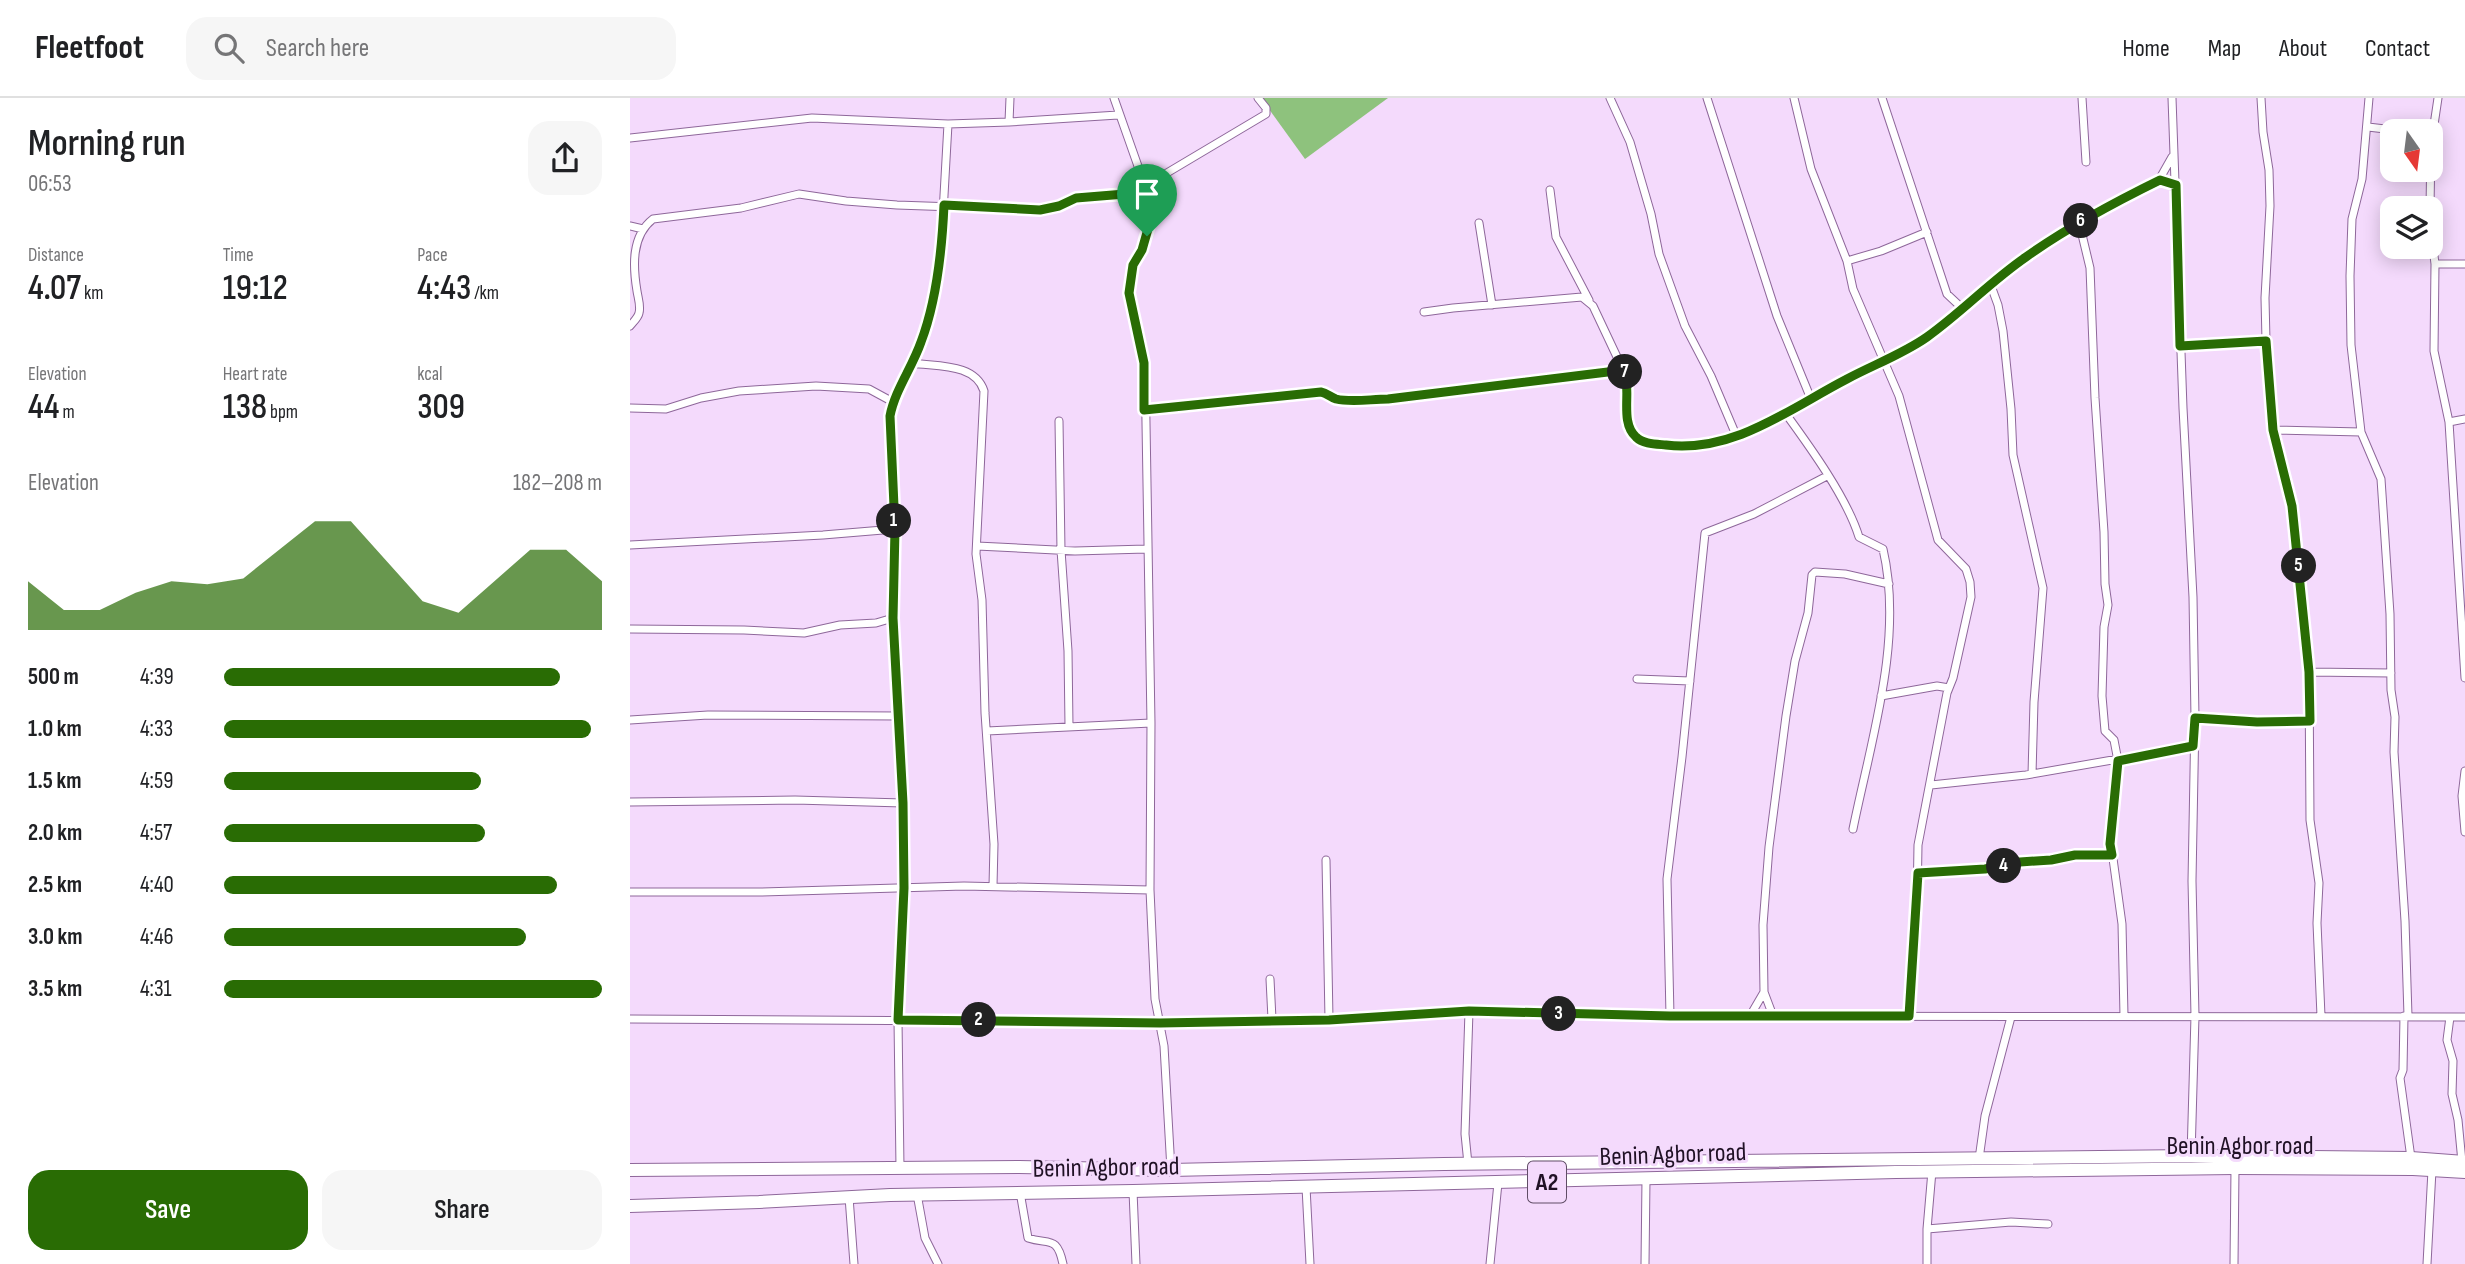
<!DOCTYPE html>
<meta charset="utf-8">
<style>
:root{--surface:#fff;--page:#f6f6f6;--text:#202124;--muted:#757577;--line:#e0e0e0;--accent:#296c04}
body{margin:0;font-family:"Sofia Sans Condensed",sans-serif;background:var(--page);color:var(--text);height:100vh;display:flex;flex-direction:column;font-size:26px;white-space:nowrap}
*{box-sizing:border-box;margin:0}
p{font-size:23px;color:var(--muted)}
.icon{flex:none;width:38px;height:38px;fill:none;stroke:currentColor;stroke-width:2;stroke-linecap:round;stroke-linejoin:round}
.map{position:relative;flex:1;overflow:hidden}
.panel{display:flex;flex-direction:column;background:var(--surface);width:630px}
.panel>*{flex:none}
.needle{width:46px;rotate:166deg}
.buttons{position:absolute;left:1750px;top:21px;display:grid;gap:14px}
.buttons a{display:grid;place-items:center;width:63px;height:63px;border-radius:14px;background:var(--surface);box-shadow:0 4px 18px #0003;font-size:35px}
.pin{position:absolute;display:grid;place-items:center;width:60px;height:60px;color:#fff;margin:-72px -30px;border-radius:50% 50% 50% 0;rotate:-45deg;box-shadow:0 0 7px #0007}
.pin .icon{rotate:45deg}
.km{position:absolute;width:35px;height:35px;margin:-18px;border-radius:50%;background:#222;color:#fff;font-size:19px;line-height:35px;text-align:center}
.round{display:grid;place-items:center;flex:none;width:74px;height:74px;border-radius:21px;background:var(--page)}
.head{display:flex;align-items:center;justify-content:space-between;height:119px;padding:0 28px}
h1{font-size:38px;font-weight:600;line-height:52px}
.metrics{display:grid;grid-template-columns:repeat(3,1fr);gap:10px;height:119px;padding:7px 28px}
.metrics div{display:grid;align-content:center}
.metrics b{font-size:35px;font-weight:600}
.metrics small{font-size:19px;font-weight:400}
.metrics p{font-size:19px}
.chart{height:196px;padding:14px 28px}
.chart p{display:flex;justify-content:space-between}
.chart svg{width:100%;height:126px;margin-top:7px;fill:var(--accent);opacity:.7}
.button{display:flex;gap:14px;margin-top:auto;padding:14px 28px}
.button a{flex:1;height:80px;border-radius:21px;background:var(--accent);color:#fff;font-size:28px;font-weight:600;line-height:80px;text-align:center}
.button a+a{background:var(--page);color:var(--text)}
ul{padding:0 28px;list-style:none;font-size:23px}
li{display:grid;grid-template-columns:112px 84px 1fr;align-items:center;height:52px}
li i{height:18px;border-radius:9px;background:var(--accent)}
header{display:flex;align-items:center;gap:42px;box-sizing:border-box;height:98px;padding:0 35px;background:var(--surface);border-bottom:2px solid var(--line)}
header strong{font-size:33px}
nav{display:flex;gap:38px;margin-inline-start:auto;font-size:24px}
.search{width:490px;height:63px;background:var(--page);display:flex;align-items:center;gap:18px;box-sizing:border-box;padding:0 24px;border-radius:21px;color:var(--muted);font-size:26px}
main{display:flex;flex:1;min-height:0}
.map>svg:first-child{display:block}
.green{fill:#8ec27d}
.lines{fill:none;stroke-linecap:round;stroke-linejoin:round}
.minor-casing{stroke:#8e679a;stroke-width:9}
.trunk-casing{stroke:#8e679a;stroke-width:14}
.minor{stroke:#fff;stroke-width:7}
.trunk{stroke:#fff;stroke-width:12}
.route-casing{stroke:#fff;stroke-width:14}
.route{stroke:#296c04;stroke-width:9}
.labels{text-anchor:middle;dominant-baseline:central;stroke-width:6;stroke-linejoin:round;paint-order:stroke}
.shield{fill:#f4dafc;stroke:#604d66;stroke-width:2}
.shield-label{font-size:24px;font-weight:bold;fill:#201125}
.street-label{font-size:26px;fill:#201125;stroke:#f4dafc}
</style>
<header>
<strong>Fleetfoot</strong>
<div class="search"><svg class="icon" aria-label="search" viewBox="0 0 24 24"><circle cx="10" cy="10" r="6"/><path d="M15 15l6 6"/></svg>Search here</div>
<nav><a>Home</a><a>Map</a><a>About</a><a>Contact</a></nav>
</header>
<main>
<section class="panel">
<div class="head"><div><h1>Morning run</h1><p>06:53</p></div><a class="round"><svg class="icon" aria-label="share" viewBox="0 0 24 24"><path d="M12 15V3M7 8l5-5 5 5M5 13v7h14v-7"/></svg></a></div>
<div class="metrics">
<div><p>Distance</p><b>4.07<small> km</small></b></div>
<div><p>Time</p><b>19:12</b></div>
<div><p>Pace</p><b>4:43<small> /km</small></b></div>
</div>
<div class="metrics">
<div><p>Elevation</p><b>44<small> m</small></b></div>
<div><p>Heart rate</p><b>138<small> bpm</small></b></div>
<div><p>kcal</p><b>309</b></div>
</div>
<div class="chart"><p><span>Elevation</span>182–208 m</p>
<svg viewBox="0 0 160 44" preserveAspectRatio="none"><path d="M0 44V27L10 37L20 37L30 31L40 27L50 28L60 26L70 16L80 6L90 6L100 20L110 34L120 38L130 27L140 16L150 16L160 27V44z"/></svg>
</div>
<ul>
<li><b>500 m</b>4:39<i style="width:89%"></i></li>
<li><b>1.0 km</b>4:33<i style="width:97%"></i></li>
<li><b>1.5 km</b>4:59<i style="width:68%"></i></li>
<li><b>2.0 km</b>4:57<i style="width:69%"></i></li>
<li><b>2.5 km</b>4:40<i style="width:88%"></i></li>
<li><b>3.0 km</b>4:46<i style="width:80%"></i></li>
<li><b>3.5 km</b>4:31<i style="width:100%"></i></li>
</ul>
<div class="button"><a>Save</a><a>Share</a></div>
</section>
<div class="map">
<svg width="1835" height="1166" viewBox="0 0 1835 1166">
<rect width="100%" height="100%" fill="#f4dafc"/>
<path class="green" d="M631,0h127l-83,61z"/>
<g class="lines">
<defs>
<path id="minor" d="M980,0l20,44 21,72 8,40 26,72 26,50 25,59
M1077,0l70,218 34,83
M1164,0l17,71 36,92
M1252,0l65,196 16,15 27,-26 89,-61 80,-42 13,-23
M1452,0l4,64
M1542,0l11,310 10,189 2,121 -3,163 3,135 -4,140
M1631,0l2,34 6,38 1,36 -5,92 1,43 7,89 20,76 16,166 1,148 9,63 -2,40 4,93
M1739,0l-7,81 -10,40 -2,57 1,69 10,87 20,47 9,135 1,76 4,27 -1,35 11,169 3,95
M379,24l109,-7
M1738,29l34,4
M0,40l182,-20 136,6 61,-2 1,-24
M920,92l6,47 33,63
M1800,110l1,-63 7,-47
M1449,124l11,46 5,130 9,134 1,52 3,21 -4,22 -2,69 3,35 9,9 4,21 -7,83 11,80 2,92
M849,125l13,82
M0,128l13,3
M1801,132l4,34 -1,87 15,71 16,-3
M1805,166h30
M1360,185l8,22 5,26 8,78 2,46 30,133 -9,114 -2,72
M794,214l29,-4 129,-11 11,9 33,70 2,43 6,16 11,7 47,5 19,-3 54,-19 159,-86 39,-30
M0,228c3,-4 8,-8 9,-13 2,-7 -1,-15 -2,-22 -4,-24 -6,-55 16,-72l88,-11 58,-14 47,7 51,4 143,5c14,-2 25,-9 38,-12 26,-5 41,0 67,-12l-31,-88
M1550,248l86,-5
M282,265c25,4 63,0 72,28l-8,163 6,46 3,113 9,131 -1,42
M0,310l36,1 35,-11 38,-7 77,-5 53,3 24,13
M514,312l176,-18c7,1 10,5 16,6 16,5 35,1 52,1l236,-28
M1156,316c24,33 61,84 73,123l24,12c21,90 -12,191 -30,280
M429,323l2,129 7,101 1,75
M1819,324l16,256
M1643,332l88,2
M0,447l193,-10 72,-6
M347,448l98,5 71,-2
M0,531l114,1 60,3 36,-8 36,-2 17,-5
M1679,574l82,1
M1007,581l53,2
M1251,598l56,-10 12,2
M1565,620l62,4 53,-1
M0,622l78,-5 191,1
M521,625l-6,-360 -16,-70 4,-28 9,-15 8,-28 -5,-36 121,-72v-6l-8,-10
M357,633l164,-8 -1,167
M1835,673l-3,25 3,36
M1301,687l95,-10 167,-29
M0,704l165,-2 108,3
M696,762l3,159
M1288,774l67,-3 35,-7 38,-3 17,-4h37
M0,794h132l202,-6 186,4 5,109 9,47 7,124
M640,881l2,40
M1040,918l-3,-137 15,-122 23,-224 49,-19 73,-38
M1120,918l14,-24
M1143,918l-9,-24 -1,-67 6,-78 17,-131 9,-55 13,-48 4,-38 3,-3 30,2 44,10
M1279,918l8,-112 1,-59 29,-152 6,-15 18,-81 -1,-15 -4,-13 -28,-29 -39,-144 -46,-107 -6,-28 34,-10 46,-19
M1774,918l-1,54 -3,8 11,80
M1820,919l-3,23 6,21 -1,33 6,26 4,42
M0,921l530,3 169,-3 140,-8 201,5 795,1
M1349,1061l6,-43 26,-99
M838,1066l-3,-30 4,-123
M270,1070l-2,-148 6,-132 -1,-85 -10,-185 2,-89 -5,-113 3,-14 21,-43 13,-35 14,-75 7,-125
M676,1089l4,77
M503,1093l3,73
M390,1094l8,46c21,7 29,-3 35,26
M287,1096l8,44 13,26
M219,1099l5,67
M1297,1131l84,-7 37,2
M860,1166l8,-81
M1015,1166l1,-85
M1297,1166v-35l5,-58
M1604,1166l1,-96
M1797,1166l5,-94"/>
<path id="trunk" d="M0,1072l389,-3 152,3 273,-6 747,-8 220,2 54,4
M0,1108l129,-4 131,-7 243,-4 763,-19 339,-4 178,1 52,3"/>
</defs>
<use href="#minor" class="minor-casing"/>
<use href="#trunk" class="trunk-casing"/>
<use href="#minor" class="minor"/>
<use href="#trunk" class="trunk"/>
</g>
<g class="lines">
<defs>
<path id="route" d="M1530,82l16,5 4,161 86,-5 7,89 19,76 17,166 1,49 -53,1 -62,-4 -2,28 -75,15 -8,83 2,11h-37l-24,5 -31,2 -35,7 -67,4 -9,143h-239l-201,-5 -140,9 -169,3 -262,-3 6,-132 -1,-85 -10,-185 2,-89 -5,-113c5,-26 22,-48 31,-74 16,-42 21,-92 23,-137l96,5 19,-4 17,-8 49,-4 20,-8 5,36 -8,28 -9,15 -4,28 15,70v47l177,-18c6,1 9,5 15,7 16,4 35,0 52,0l236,-29c8,20 -5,52 12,67 7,7 20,7 30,8 68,8 123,-36 181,-66 26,-14 56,-25 80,-42 35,-25 64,-56 99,-80 42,-30 87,-54 134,-77z"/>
</defs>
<use href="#route" class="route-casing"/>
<use href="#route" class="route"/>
</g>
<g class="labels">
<rect class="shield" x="898" y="1063.5" width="38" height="41" rx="5"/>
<g class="shield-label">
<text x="917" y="1084">A2</text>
</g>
<g class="street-label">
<text x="1610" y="1048">Benin Agbor road</text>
<text transform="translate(1043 1057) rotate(-2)">Benin Agbor road</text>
<text transform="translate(476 1070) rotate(-1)">Benin Agbor road</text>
</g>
</g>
</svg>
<div class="buttons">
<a><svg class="needle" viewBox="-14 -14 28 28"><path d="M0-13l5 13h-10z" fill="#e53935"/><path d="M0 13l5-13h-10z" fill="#757577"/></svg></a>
<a><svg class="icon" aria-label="layers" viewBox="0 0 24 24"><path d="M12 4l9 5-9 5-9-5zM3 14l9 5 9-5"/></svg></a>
</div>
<div class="pin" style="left:517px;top:138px;background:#1e9e55"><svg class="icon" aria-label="arrive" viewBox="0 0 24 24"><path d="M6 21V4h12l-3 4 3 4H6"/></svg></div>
<b class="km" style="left:264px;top:423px">1</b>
<b class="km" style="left:349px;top:922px">2</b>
<b class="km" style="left:929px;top:916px">3</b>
<b class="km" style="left:1374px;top:768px">4</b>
<b class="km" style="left:1669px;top:468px">5</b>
<b class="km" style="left:1451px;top:123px">6</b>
<b class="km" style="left:995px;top:274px">7</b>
</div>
</main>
